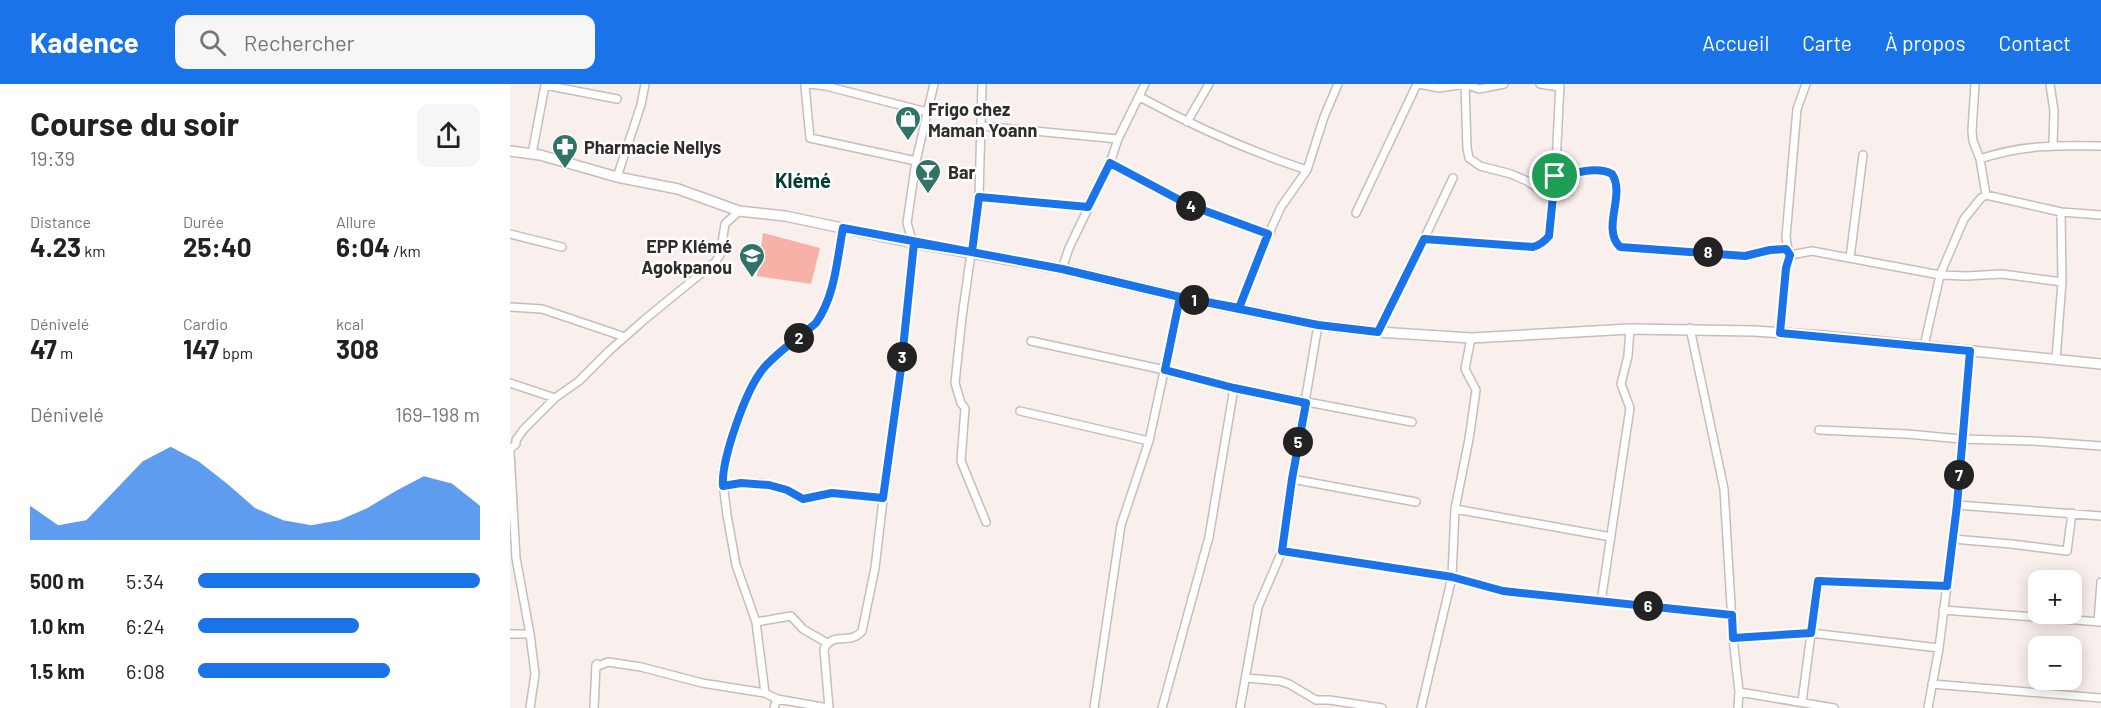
<!DOCTYPE html>
<html lang="fr">
<meta charset="utf-8">
<style>
:root{--surface:#fff;--page:#f6f6f6;--text:#222;--muted:#767676;--accent:#1a73e8}
body{margin:0;font-family:Barlow,sans-serif;background:var(--page);color:var(--text);height:100vh;display:flex;flex-direction:column;font-size:22px;white-space:nowrap}
*{box-sizing:border-box;margin:0}
p{font-size:20px;color:var(--muted)}
.icon{flex:none;width:33px;height:33px;fill:none;stroke:currentColor;stroke-width:2;stroke-linecap:round;stroke-linejoin:round}
.map{position:relative;flex:1;overflow:hidden}
.drawer{display:flex;flex-direction:column;background:var(--surface);width:510px}
.drawer>*{flex:none}
.controls{position:absolute;left:1518px;top:486px;display:grid;gap:12px}
.controls a{display:grid;place-items:center;width:54px;height:54px;border-radius:12px;background:var(--surface);box-shadow:0 3px 15px #0003;font-size:30px}
.pin{position:absolute;display:grid;place-items:center;width:51px;height:51px;color:#fff;margin:-26px;border:3px solid #fff;border-radius:50%;box-shadow:0 2px 6px #0007}
.km{position:absolute;width:30px;height:30px;margin:-15px;border-radius:50%;background:#222;color:#fff;font-size:16px;line-height:30px;text-align:center}
.round{display:grid;place-items:center;flex:none;width:63px;height:63px;border-radius:12px;background:var(--page)}
.overview{display:flex;align-items:center;justify-content:space-between;height:102px;padding:0 30px}
h1{font-size:33px;font-weight:700;line-height:45px}
.metrics{display:grid;grid-template-columns:repeat(3,1fr);gap:9px;height:102px;padding:6px 30px}
.metrics div{display:grid;align-content:center}
.metrics b{font-size:26px;font-weight:700}
.metrics small{font-size:16px;font-weight:400}
.metrics p{font-size:16px}
.chart{height:168px;padding:12px 30px}
.chart p{display:flex;justify-content:space-between}
.chart svg{width:100%;height:108px;margin-top:6px;fill:var(--accent);opacity:.7}
ul{padding:0 30px;list-style:none;font-size:20px}
li{display:grid;grid-template-columns:96px 72px 1fr;align-items:center;height:45px}
li i{height:15px;border-radius:8px;background:var(--accent)}
header{display:flex;align-items:center;gap:36px;box-sizing:border-box;height:84px;padding:0 30px;background:var(--accent);color:#fff}
header strong{font-size:28px}
nav{display:flex;gap:33px;margin-inline-start:auto;font-size:21px}
.search{width:420px;height:54px;background:var(--page);display:flex;align-items:center;gap:15px;box-sizing:border-box;padding:0 21px;border-radius:12px;color:var(--muted);font-size:22px}
main{display:flex;flex:1;min-height:0}
.map>svg:first-child{display:block}
.green{fill:#f7b1a6}
.lines{fill:none;stroke-linecap:round;stroke-linejoin:round}
.street-casing{stroke:#c7bdbc;stroke-width:10}
.secondary-casing{stroke:#c7bdbc;stroke-width:12}
.street{stroke:#fff;stroke-width:7}
.secondary{stroke:#fff;stroke-width:9}
.route-casing{stroke:#fff;stroke-width:12}
.route{stroke:#1a73e8;stroke-width:8}
.labels{text-anchor:middle;dominant-baseline:central;stroke-width:5;stroke-linejoin:round;paint-order:stroke}
.poi-label{font-size:18px;font-weight:bold;fill:#2f2c2b;stroke:#fff;text-anchor:start}
.neighbourhood-label{font-size:20px;font-weight:bold;fill:#003d33;stroke:#fff}
</style>
<header>
<strong>Kadence</strong>
<div class="search"><svg class="icon" aria-label="search" viewBox="0 0 24 24"><circle cx="10" cy="10" r="6"/><path d="M15 15l6 6"/></svg>Rechercher</div>
<nav><a>Accueil</a><a>Carte</a><a>À propos</a><a>Contact</a></nav>
</header>
<main>
<section class="drawer">
<div class="overview"><div><h1>Course du soir</h1><p>19:39</p></div><a class="round"><svg class="icon" aria-label="share" viewBox="0 0 24 24"><path d="M12 15V3M7 8l5-5 5 5M5 13v7h14v-7"/></svg></a></div>
<div class="metrics">
<div><p>Distance</p><b>4.23<small> km</small></b></div>
<div><p>Durée</p><b>25:40</b></div>
<div><p>Allure</p><b>6:04<small> /km</small></b></div>
</div>
<div class="metrics">
<div><p>Dénivelé</p><b>47<small> m</small></b></div>
<div><p>Cardio</p><b>147<small> bpm</small></b></div>
<div><p>kcal</p><b>308</b></div>
</div>
<div class="chart"><p><span>Dénivelé</span>169–198 m</p>
<svg viewBox="0 0 160 44" preserveAspectRatio="none"><path d="M0 44V30L10 38L20 36L30 24L40 12L50 6L60 12L70 21L80 31L90 36L100 38L110 36L120 31L130 24L140 18L150 21L160 30V44z"/></svg>
</div>
<ul>
<li><b>500 m</b>5:34<i style="width:100%"></i></li>
<li><b>1.0 km</b>6:24<i style="width:57%"></i></li>
<li><b>1.5 km</b>6:08<i style="width:68%"></i></li>
</ul>
</section>
<div class="map">
<svg width="1591" height="624" viewBox="0 0 1591 624">
<rect width="100%" height="100%" fill="#f9efed"/>
<path class="green" d="M253,149l57,15 -9,36 -54,-8z"/>
<g class="lines">
<defs>
<path id="street" d="M298,0l-3,2 5,52 106,23
M299,0l17,2 101,26
M472,0l-3,113 -17,120 -7,66 6,20 4,5 -4,53 25,61
M909,0l20,4 26,-4 14,5 25,-5
M955,0l2,64 2,10 11,8 31,8 16,7 26,17
M1030,0l19,3
M1465,0l-3,47 1,10 7,18 6,36
M1540,0l4,27 -1,34
M630,13c53,29 109,54 167,73
M677,38l22,-38
M472,42l136,13
M22,70l13,-69 72,14
M1470,75c40,-14 79,-14 121,-13
M600,79l79,42 79,29
M1045,92c19,-1 40,-11 57,-2 14,21 -11,54 8,73l125,9 25,-6 16,-1
M107,93l24,-72 4,-21
M469,113l109,10
M846,129l61,-129
M0,150l52,13
M914,155l29,-61
M1278,167l-2,-14 11,-128 9,-25
M1340,174l13,-103
M552,185l7,-21 41,-85 8,-24 27,-55
M0,223l32,2 83,28
M729,224l17,-46 25,-55 26,-37 17,-53 14,-33
M1180,244l34,161 9,149 6,54 -1,16
M868,248l46,-93 109,8 7,-2 9,-9 7,-72 4,-80
M1270,248l6,-64 4,-13 22,-4 128,24 26,1 36,-2 60,8
M521,257l134,29 69,18 178,34
M1414,262l16,-71 24,-56 17,-21 5,-3 75,17 40,3
M1546,275l6,-77 -1,-70
M0,299l45,15
M510,327l129,30
M1309,346l88,4 54,5 72,2 68,5
M0,365l6,-5v-4l8,-11 31,-31 24,-17 30,-30 35,-31 71,-58 5,-7 5,-31 14,-13
M0,368l6,106 14,76 5,40 -5,34
M782,395l124,23
M213,402l18,-3h19l18,4 25,12 29,-6 51,5
M1447,421l144,11
M945,425l156,28
M1443,455l58,5 56,7 5,-38
M772,467l170,26 51,14 229,24
M1091,518l29,-194 -9,-24 7,-28 2,-27
M1433,526l158,12
M246,538l35,-6 12,13 24,14
M1588,538l3,-40
M0,550h20
M1223,554l78,-5 128,15
M736,594l34,3 9,3 27,16h13l53,8
M1422,600l169,14
M1229,608l95,16
M267,615l51,9
M1292,618l16,-121 129,5
M84,624l2,-43 1,-1 1,2 10,-4 33,5 61,16 63,10
M264,624l3,-9 -12,-6 -9,-71 -20,-57 -9,-50 -5,-40 3,-16 24,-69 8,-14 9,-10 50,-43c19,-27 21,-63 26,-95
M319,624l-5,-59c10,-19 26,-3 38,-18l13,-63 10,-85 16,-115 12,-125 -6,-20 9,-62 18,-77
M584,624l27,-183 28,-84 31,-144
M652,624l47,-171 25,-149
M730,624l18,-101 24,-56 10,-72 26,-154
M911,624l31,-131 3,-68 14,-70 7,-49 -11,-21 6,-31
M1418,624l11,-60 18,-143 13,-154"/>
<path id="secondary" d="M0,67l30,4 77,22 61,12 61,22 46,5 128,27 149,26 118,28 138,28 60,7 93,6 159,-9 124,2 70,5 277,28"/>
</defs>
<use href="#street" class="street-casing"/>
<use href="#secondary" class="secondary-casing"/>
<use href="#street" class="street"/>
<use href="#secondary" class="secondary"/>
</g>
<g class="lines">
<defs>
<path id="route" d="M1045,92l-6,60c-5,6 -9,9 -16,11l-109,-8 -46,93 -60,-7 -138,-28 -118,-28 -219,-41c-6,32 -8,68 -27,95 -15,13 -41,31 -53,46 -17,20 -42,91 -40,117l18,-3 28,2 18,5 16,9 29,-6 51,5 18,-130 13,-125 58,9 7,-55 109,10 22,-44 79,42 79,29 -29,74 -59,-11 -15,73 69,18 72,15 -14,76 -10,72 170,26 51,14 229,24 1,23 78,-5 7,-52 129,5 10,-81 13,-154 -190,-18 6,-65 4,-13 -4,-6 -16,1 -25,6 -125,-9c-19,-19 6,-52 -8,-73 -17,-9 -38,1 -57,2"/>
</defs>
<use href="#route" class="route-casing"/>
<use href="#route" class="route"/>
</g>
<defs>
<symbol id="shop-pin" viewBox="-11 -11 22 30"><path d="M0 17L-7.5 6A9.5 9.5 0 1 1 7.5 6Z" fill="#307467" stroke="#fff"/><path d="M-5-2.5h2.3a2.7 3.5 0 0 1 5.4 0H5L5.5 6h-11ZM-1.5-2.5h3a1.5 2.3 0 0 0-3 0Z" fill="#fff"/></symbol>
<symbol id="pharmacy-pin" viewBox="-11 -11 22 30"><path d="M0 17L-7.5 6A9.5 9.5 0 1 1 7.5 6Z" fill="#307467" stroke="#fff"/><path d="M-2-6h4v4h4v4h-4v4h-4v-4h-4v-4h4Z" fill="#fff"/></symbol>
<symbol id="bar-pin" viewBox="-11 -11 22 30"><path d="M0 17L-7.5 6A9.5 9.5 0 1 1 7.5 6Z" fill="#307467" stroke="#fff"/><path d="M-6-5H6L.8 .8V4.5H3.5V6h-7V4.5H-.8V.8Z" fill="#fff"/></symbol>
<symbol id="school-pin" viewBox="-11 -11 22 30"><path d="M0 17L-7.5 6A9.5 9.5 0 1 1 7.5 6Z" fill="#307467" stroke="#fff"/><path d="M0-5L7-2L0 1L-7-2ZM-4 1L0 2.5L4 1V4Q0 6-4 4Z" fill="#fff"/></symbol>
</defs>
<g fill-rule="evenodd">
<use href="#shop-pin" x="383" y="20" width="30" height="40"/>
<use href="#pharmacy-pin" x="40" y="48" width="30" height="40"/>
<use href="#bar-pin" x="403" y="73" width="30" height="40"/>
<use href="#school-pin" x="227" y="157" width="30" height="40"/>
</g>
<g class="labels">
<g class="poi-label">
<text x="418" y="25">Frigo chez<tspan x="418" dy="21">Maman Yoann</tspan></text>
<text x="74" y="63">Pharmacie Nellys</text>
<text x="438" y="88">Bar</text>
<text x="222" y="162" text-anchor="end">EPP Klémé<tspan x="222" dy="21">Agokpanou</tspan></text>
</g>
<g class="neighbourhood-label">
<text x="293" y="96">Klémé</text>
</g>
</g>
</svg>
<div class="controls">
<a>+</a>
<a>−</a>
</div>
<div class="pin" style="left:1045px;top:92px;background:#1e9e55"><svg class="icon" aria-label="arrive" viewBox="0 0 24 24"><path d="M6 21V4h12l-3 4 3 4H6"/></svg></div>
<b class="km" style="left:684px;top:216px">1</b>
<b class="km" style="left:289px;top:254px">2</b>
<b class="km" style="left:392px;top:273px">3</b>
<b class="km" style="left:681px;top:122px">4</b>
<b class="km" style="left:788px;top:358px">5</b>
<b class="km" style="left:1138px;top:522px">6</b>
<b class="km" style="left:1449px;top:391px">7</b>
<b class="km" style="left:1198px;top:168px">8</b>
</div>
</main>
